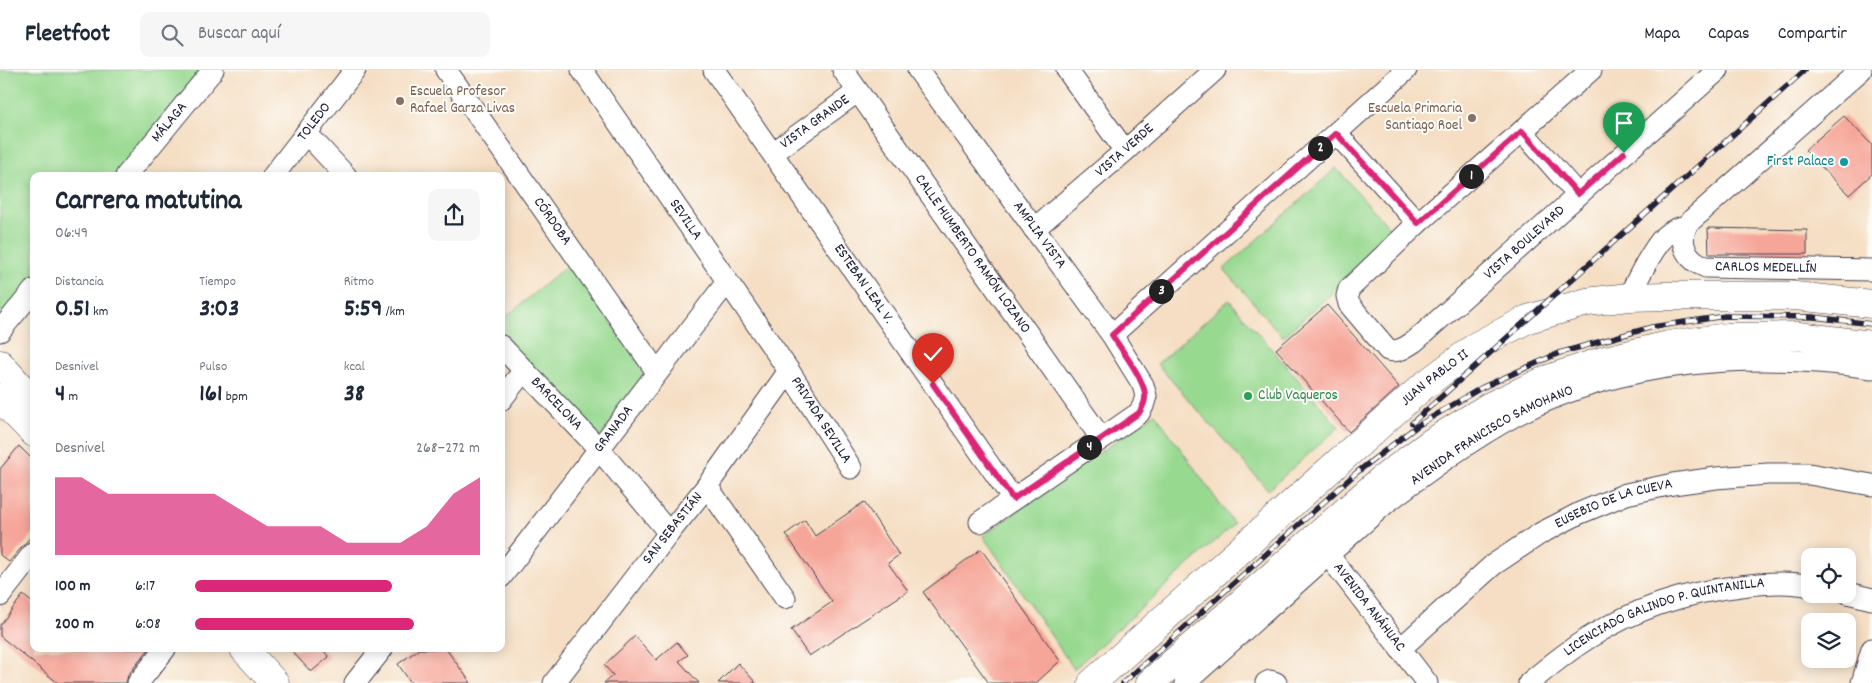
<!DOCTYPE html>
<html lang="es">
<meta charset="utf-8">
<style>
:root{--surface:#fff;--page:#f6f6f7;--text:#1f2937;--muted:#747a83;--line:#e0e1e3;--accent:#db2777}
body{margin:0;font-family:Dekko,sans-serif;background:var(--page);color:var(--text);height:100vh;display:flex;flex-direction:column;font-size:19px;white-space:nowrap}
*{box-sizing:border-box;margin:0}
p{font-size:16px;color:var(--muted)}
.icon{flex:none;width:28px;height:28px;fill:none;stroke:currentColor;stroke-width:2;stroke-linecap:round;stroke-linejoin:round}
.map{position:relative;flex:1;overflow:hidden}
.details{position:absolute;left:30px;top:102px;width:475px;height:480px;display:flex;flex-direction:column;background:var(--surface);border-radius:10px;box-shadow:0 2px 12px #0003}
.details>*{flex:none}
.controls{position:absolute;left:1801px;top:478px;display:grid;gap:10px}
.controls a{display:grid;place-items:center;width:55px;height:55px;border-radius:10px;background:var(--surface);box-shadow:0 2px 12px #0003;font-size:25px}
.pin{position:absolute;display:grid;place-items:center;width:42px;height:42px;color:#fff;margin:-51px -21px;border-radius:50% 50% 50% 0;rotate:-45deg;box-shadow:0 0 5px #0007}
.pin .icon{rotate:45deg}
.km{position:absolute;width:25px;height:25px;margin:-12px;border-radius:50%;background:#222;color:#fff;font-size:14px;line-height:25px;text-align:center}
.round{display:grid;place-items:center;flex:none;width:52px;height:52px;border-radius:10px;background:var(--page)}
.headline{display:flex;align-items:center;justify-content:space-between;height:85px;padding:0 25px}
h1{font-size:28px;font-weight:800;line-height:38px}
.stats{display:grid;grid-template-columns:repeat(3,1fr);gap:8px;height:85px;padding:5px 25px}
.stats div{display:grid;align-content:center}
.stats b{font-size:25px;font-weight:800}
.stats small{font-size:14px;font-weight:400}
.stats p{font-size:14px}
.chart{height:140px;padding:10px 25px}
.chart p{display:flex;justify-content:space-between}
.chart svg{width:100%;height:90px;margin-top:5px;fill:var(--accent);opacity:.7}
ul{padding:0 25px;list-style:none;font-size:16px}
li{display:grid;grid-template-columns:80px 60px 1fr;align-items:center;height:38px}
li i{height:12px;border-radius:6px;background:var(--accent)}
header{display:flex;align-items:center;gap:30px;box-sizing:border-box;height:70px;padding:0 25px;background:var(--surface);border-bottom:1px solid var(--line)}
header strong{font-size:24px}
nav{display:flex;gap:28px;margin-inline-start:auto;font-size:18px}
.search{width:350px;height:45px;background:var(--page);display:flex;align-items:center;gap:12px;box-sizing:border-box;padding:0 18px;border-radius:10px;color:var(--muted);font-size:19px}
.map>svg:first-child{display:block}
.green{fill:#98d990;stroke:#5d7e66}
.building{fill:#f6a699}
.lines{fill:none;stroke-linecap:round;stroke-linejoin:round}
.minor-casing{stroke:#423e4f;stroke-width:23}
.major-casing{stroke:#423e4f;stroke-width:29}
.minor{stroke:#fff;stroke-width:21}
.major{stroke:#fff;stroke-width:28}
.rail-casing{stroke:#22223b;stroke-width:5.5}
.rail{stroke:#fdfcf7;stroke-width:4;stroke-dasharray:11;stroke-linecap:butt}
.route-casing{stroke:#fff;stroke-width:10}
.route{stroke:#db2777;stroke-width:6}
.education-dot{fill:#8d6e63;stroke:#fdfcf7;stroke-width:2}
.culture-dot{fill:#0f9aa8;stroke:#fdfcf7;stroke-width:2}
.leisure-dot{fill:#2e9e5b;stroke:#fdfcf7;stroke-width:2}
.labels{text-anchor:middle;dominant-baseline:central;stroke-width:4;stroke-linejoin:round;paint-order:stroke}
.education-label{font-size:15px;fill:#785e54;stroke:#fdfcf7;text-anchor:start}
.street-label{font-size:15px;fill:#22223b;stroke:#fdfcf7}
.culture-label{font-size:15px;fill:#0d838f;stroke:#fdfcf7;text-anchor:end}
.leisure-label{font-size:15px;fill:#27864d;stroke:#fdfcf7;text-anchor:start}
</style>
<header>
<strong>Fleetfoot</strong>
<div class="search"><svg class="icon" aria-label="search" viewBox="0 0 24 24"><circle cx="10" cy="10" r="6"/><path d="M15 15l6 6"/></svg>Buscar aquí</div>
<nav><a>Mapa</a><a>Capas</a><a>Compartir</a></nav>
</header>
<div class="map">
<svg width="1872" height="613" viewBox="0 0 1872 613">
<rect width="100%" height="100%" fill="#fdfcf7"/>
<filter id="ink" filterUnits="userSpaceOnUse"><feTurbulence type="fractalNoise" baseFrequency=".02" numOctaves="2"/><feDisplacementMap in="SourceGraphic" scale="10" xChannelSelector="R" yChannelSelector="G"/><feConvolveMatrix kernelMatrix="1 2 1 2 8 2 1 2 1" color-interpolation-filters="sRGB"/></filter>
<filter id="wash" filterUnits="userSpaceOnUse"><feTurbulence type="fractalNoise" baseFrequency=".0096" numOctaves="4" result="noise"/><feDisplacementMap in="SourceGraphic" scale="20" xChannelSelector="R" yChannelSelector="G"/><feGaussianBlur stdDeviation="1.12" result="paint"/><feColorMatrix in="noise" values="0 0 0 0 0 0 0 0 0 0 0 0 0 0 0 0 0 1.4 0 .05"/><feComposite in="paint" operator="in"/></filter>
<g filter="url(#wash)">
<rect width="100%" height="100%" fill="#f5dec3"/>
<path class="green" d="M0,0h206l-87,106h-85v104l-34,41z
M1336,98l60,67 -113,102 -59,-68z
M570,193l75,109 -45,66 -99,-101v-16z
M1229,230l110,127 -71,63 -111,-126z
M1155,343l79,111 -160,145 -91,-133z"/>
<g id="blocks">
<path class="building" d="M1844,46l28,29v29l-23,21 -44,-45z
M1708,158l99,2v24h-98z
M1327,235l72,82 -50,45 -73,-83z
M19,376l15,15v72l-25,29 -9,-7v-86z
M864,432l35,53 -11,8 20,28 -99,65 -18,-26 41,-28 -46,-68 19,-14 10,16z
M981,479l79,112 -24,22h-47l-66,-91z
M23,525l11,9v45h115l-21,26 -2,8h-68l-58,-47v-11z
M635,566l21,24 21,-18 11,13 -9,6 20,22h-95l9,-8 -9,-10z
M290,579h32l7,8 -18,15z
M419,579h27l25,34h-60l-13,-19z
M738,593l18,20h-38z"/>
</g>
</g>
<g filter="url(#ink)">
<use href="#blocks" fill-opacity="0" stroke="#423e4f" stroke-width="1"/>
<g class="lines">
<defs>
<g id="minor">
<path id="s1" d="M446,0l211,302"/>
<path id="s2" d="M582,0l207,301 62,97"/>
<path id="s3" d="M714,0l299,429"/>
<path id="s4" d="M843,0l258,368"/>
<path id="s5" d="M918,0l194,265 31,50 3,11 -3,10 -4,7 -159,109"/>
<path d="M1067,0l58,81"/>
<path id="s6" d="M1591,0l-173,153 -69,66 -2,7 2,8 39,46c10,3 18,-3 27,-9l303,-271"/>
<path id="s7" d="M1861,0l-158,140c-5,5 -14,11 -17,17 -8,19 3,34 20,40l166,3"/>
<path d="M1522,61l56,64"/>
<path d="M306,63l40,43"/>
<path d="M1336,63l82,90"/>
<path id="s8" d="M773,83l84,-61"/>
<path id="s9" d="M126,106l87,-106"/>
<path id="s10" d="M273,106l82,-106"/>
<path id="s11" d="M1034,159l91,-78 90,-81"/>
<path d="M1629,227c7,-16 24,-49 36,-61 6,-6 14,-8 21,-10"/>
<path d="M0,261l34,-41"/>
<path d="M1112,265l294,-265"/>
<path id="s12" d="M501,276l98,103 70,84"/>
<path d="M501,330l23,-30"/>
<path d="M707,416l78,112"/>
<path id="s13" d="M1329,486l98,127"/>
<path id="s14" d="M501,507l226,-295"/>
<path d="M1848,523l24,6"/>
<path d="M0,526l34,-44"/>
<path id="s15" d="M1400,579l93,-84 48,-32 39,-20 46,-19 47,-10 43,-6 52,-4h41l63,11"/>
<path d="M138,613l27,-34"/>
<path d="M355,613l27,-34"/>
<path id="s16" d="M554,613l115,-150 38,-47 82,-115"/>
<path id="s17" d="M1185,613l202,-181c41,-31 83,-62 129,-87 108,-56 237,-64 356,-47"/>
<path d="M1266,613l4,-2 6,2"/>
<path id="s18" d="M1529,613c19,-16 40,-33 61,-46 46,-29 98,-45 151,-51 22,-3 47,-5 69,0"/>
<path d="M1862,613l10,-34"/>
</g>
<g id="major">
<path d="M0,294l34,38"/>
<path d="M0,328l34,35"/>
<path d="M244,579l31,34"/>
<path id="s19" d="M1092,613l330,-296 56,-42 50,-26 59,-17 42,-5 38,-1h128l77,8"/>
<path d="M1150,613l231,-203 51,-38 56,-35 60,-28 57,-19 63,-15 60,-8 70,-1 74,9"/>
</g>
</defs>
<use href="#minor" class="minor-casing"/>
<use href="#major" class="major-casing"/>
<use href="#minor" class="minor"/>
<use href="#major" class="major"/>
<defs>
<path id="rail" d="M1412,353l393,-353
M1123,613l233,-210 61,-47 64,-38 78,-35 93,-26 73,-11 88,1 59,7"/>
</defs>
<use href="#rail" class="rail-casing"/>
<use href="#rail" class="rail"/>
</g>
</g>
<g class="lines" filter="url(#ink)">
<defs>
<path id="route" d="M933,314l80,115 126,-86c4,-6 7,-12 6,-19 -1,-15 -24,-45 -33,-59l224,-202 82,90 104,-92 56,63 46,-41"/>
</defs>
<use href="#route" class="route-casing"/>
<use href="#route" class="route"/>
</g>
<g class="education-dot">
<circle cx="400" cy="31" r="5"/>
<circle cx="1472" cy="48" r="5"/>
</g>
<circle class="culture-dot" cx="1844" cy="92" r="5"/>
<circle class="leisure-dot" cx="1248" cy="326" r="5"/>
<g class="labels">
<g class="education-label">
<text x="410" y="22">Escuela Profesor<tspan x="410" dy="17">Rafael Garza Livas</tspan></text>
<text x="1462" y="39" text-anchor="end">Escuela Primaria<tspan x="1462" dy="17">Santiago Roel</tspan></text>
</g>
<g class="street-label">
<text stroke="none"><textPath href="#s8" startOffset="52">VISTA GRANDE</textPath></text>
<text stroke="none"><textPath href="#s9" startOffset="69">MÁLAGA</textPath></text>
<text stroke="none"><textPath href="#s10" startOffset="68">TOLEDO</textPath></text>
<text stroke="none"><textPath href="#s11" startOffset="120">VISTA VERDE</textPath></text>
<text stroke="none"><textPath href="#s1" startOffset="185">CÓRDOBA</textPath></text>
<text stroke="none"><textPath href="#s2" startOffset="182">SEVILLA</textPath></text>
<text stroke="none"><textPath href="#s5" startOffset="205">AMPLIA VISTA</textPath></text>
<text stroke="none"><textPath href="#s6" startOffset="579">VISTA BOULEVARD</textPath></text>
<text stroke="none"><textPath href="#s4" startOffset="225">CALLE HUMBERTO RAMÓN LOZANO</textPath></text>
<text stroke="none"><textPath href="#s7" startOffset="346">CARLOS MEDELLÍN</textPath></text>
<text stroke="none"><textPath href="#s3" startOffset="261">ESTEBAN LEAL V.</textPath></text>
<text stroke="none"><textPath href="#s19" startOffset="459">JUAN PABLO II</textPath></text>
<text stroke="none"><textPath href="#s12" startOffset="80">BARCELONA</textPath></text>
<text stroke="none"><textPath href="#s2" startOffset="424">PRIVADA SEVILLA</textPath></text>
<text stroke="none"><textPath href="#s14" startOffset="186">GRANADA</textPath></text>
<text stroke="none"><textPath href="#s17" startOffset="396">AVENIDA FRANCISCO SAMOHANO</textPath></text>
<text stroke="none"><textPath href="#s15" startOffset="262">EUSEBIO DE LA CUEVA</textPath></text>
<text stroke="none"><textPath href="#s16" startOffset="195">SAN SEBASTIÁN</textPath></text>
<text stroke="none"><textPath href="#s13" startOffset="65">AVENIDA ANÁHUAC</textPath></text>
<text stroke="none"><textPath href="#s18" startOffset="154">LICENCIADO GALINDO P. QUINTANILLA</textPath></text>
</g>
<g class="culture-label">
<text x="1834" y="92">First Palace</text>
</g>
<g class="leisure-label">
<text x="1258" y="326">Club Vaqueros</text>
</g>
</g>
</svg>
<div class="controls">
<a><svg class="icon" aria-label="locate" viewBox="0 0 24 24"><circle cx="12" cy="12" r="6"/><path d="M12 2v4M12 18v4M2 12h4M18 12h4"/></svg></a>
<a><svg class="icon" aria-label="layers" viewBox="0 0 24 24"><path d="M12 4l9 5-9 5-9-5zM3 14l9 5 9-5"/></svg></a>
</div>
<div class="pin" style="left:1624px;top:83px;background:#1e9e55"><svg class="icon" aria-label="arrive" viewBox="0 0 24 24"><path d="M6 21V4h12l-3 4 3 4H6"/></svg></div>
<div class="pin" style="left:933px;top:314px;background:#d93025"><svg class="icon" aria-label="check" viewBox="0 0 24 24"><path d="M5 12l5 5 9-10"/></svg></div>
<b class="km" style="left:1471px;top:106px">1</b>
<b class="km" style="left:1320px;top:78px">2</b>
<b class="km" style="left:1161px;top:221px">3</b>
<b class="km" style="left:1089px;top:377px">4</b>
<section class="details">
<div class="headline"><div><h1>Carrera matutina</h1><p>06:49</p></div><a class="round"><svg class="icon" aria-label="share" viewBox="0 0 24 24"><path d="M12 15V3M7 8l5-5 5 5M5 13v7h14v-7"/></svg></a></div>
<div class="stats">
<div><p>Distancia</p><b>0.51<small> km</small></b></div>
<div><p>Tiempo</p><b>3:03</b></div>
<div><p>Ritmo</p><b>5:59<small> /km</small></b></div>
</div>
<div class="stats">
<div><p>Desnivel</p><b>4<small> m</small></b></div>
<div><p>Pulso</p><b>161<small> bpm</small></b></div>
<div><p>kcal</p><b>38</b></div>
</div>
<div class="chart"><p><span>Desnivel</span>268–272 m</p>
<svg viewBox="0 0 160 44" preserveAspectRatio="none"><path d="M0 44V6L10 6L20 14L30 14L40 14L50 14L60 14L70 22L80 30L90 30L100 30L110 38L120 38L130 38L140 30L150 14L160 6V44z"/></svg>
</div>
<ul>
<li><b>100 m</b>6:17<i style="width:69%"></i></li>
<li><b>200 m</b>6:08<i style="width:77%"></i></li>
</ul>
</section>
</div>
